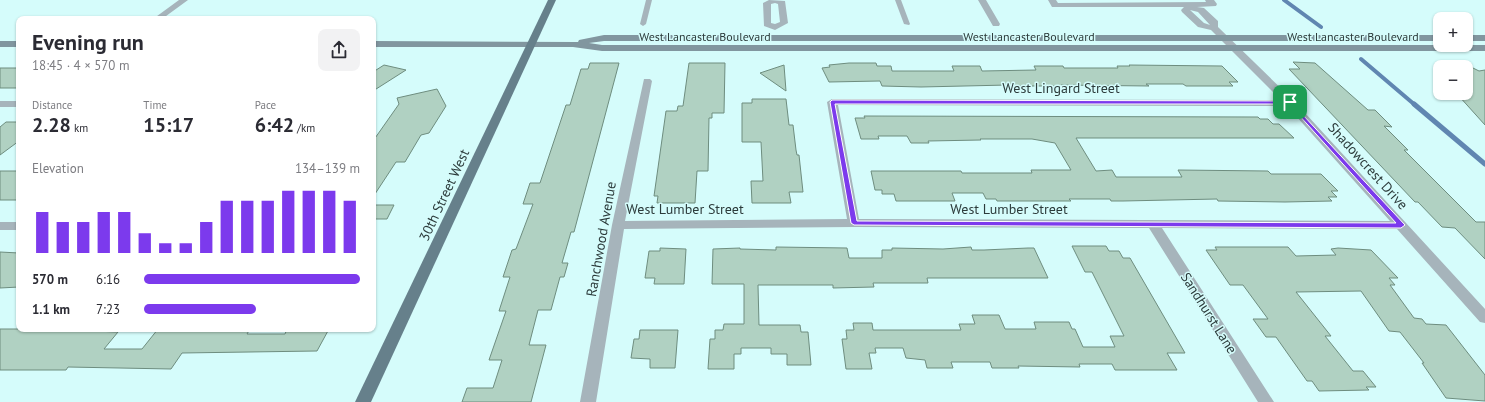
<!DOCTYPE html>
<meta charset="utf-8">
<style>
:root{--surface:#fff;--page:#f2f2f3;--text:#2b2b33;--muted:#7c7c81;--accent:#7c3aed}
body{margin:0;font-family:"PT Sans",sans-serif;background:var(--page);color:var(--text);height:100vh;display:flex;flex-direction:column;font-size:15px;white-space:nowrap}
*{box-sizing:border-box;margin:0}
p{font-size:13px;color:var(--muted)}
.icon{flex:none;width:22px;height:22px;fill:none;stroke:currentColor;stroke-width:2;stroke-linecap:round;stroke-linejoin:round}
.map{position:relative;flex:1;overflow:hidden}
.details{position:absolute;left:16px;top:16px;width:360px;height:316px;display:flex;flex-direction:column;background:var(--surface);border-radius:8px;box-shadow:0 1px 3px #0004}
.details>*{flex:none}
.fabs{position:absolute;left:1433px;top:12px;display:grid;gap:8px}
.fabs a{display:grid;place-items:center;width:40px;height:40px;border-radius:8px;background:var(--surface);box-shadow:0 1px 3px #0004;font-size:20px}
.pin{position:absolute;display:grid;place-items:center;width:34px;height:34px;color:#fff;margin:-17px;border-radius:8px;box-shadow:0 2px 6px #0006}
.round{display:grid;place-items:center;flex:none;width:42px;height:42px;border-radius:8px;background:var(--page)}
.overview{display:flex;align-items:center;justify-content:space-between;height:68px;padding:0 16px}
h1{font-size:22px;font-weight:600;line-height:30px}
.stats{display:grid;grid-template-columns:repeat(3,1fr);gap:6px;height:68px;padding:4px 16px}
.stats div{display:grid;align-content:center}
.stats b{font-size:20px;font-weight:600}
.stats small{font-size:11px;font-weight:400}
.stats p{font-size:11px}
.chart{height:112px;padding:8px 16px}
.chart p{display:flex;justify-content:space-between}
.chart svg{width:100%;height:72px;margin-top:4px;stroke:var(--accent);stroke-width:6}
ul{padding:0 16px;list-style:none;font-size:13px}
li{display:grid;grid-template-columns:64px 48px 1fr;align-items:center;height:30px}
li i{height:10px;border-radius:5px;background:var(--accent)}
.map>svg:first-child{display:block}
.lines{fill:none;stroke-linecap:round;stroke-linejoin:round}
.stream-far1{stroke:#6086b1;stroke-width:4}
.stream{stroke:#6086b1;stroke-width:5}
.building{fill:#b0d1c2;stroke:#6e8d7f}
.lane{fill:#a6b4bb;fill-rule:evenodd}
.street{fill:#a6b4bb;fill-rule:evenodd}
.secondary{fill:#81969f;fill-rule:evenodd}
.primary{fill:#66808b;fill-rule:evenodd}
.route{fill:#7c3aed;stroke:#fff;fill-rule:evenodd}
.labels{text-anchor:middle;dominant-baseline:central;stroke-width:3;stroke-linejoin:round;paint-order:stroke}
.far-street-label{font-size:12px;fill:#2c3b3b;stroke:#d5fcfb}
.street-label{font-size:14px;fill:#2c3b3b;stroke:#d5fcfb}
</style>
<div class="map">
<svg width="1485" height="402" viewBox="0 0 1485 402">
<rect width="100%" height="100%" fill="#d5fcfb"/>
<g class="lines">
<path class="stream-far1" d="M1284,0l37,27
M1361,59l54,46"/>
<path class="stream" d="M1414,104l71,60"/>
</g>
<path class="building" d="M1293,62l22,1 53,47h7l17,17 -8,-1 24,24h-4l72,72h9v37l-30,-31 -13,-1 -24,-25h-3l-126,-133h11z
M590,63h29l-45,169h-3l-9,31h6l-4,14h-4l-9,33h-13l-9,35h17l-15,57h-69l5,-14h26l9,-28h-13l17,-49h-7l11,-34h-7l9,-27 4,-1 17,-45h-10l7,-21h10l26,-78h4l11,-36h7z
M689,63h36l-1,50h-12v5h-3l-1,53h-11l-2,32h-38l1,-7h-4l12,-85h11l1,-5h5z
M849,63h27l1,3h14l1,5h62l-2,-5h28l2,5 54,-1 -2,-4h29l1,2h54l-1,-2h13l-1,-1 93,1 16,16h-9l4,4h-47l-3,-2h-37l3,2 -88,-1 1,1h-53l-1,-1 -87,2 -39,-1 -2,-5 -51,1 -7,-14 8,-1 -1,-2z
M384,65l22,5 -33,21v-19z
M784,65l2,26 -26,-18z
M1471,67l8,4 6,-1v55l-27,-30 -5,-2h13v-25z
M0,68h19v20h-19z
M437,89l9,17 -17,27 -8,2 -16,27h-9l-23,35v-56l26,-37 -2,-6z
M752,99h34l3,26h4l3,25 1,5h2l4,37h-14l2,11h-39l-1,-22h12l-2,-39h-19v-39h10z
M864,116l394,1 2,2h8l5,5h6l15,14h-218l20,33 16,-1 4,7h66l-4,-7 90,1 3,3h50l17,17h-7l6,6h-9l4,4 -47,1 -67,-1 -1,-2 -94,2h-12l-1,-2h-41l2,2h-74l-1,-2h-10l-3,-6h-31l3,8h-59l-2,-7h-12v-4h-7l-4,-19h90l1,2h70l-1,-3h40l-16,-27 -23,-4h-52l1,1 -53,1 1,2h-18l-4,-7h-29l1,3h-18l-6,-21h10z
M6,122h13v19l-19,14v-28z
M0,171h19v29h-19z
M373,205h21l-7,14h-14z
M1072,246h34l3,5h10l4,7h7l55,95h-18l10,17h-62l-3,-6h-33l1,3 -62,-1 1,2h-27l-2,-6h-39l2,6h-26l-2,-8 -19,-2 -3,-10h-28l1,5h-7l3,16h-26l-4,-30h5l-1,-9h8l-1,-7h19l1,7h88l-2,-6h16l-3,-9h27l6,14h31l-2,-7h35l3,7h3l8,18h32l-5,-11h14l-32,-64h-7z
M776,247l71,1 2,10h33v-8h10v-2l51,1 28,-2 1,3h12l44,-2h6l14,30h-121l1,5h-55l1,4 -41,1v-3h-75l1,40h41l1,7h7l3,33h-24v-11h-16v-6h-30v6h-7v15h-26l2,-30h5v-9h8l1,-6h20v-40h-32l1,-35 27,-1v1l36,1z
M1215,247h73l8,9 40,-1 -5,-6 7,-1 33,2 27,28h-9l6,7h-5l24,33 8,1 4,5 20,1 39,50v26l-39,-3 -24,-35h2l-24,-31 -11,-1 -28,-40 -65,1 35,44h-6l28,35h10l13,16h-10l3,3 -50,1 -7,-10h-5l-31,-44h-10l-13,-18h15l-25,-34h-13l-24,-35h11z
M660,248l26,1 -2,35h-30l1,-6h-10l4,-27h11z
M0,252l19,1v34l-19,1z
M0,329h71l-2,1 49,2 -14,17h38l16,-20h92l-3,5h38l2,-5h42l-12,22 -135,2 -11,16 -103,-2 -2,3h-66z
M640,330h38l-3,38h-25v-9l-19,-1 3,-19h5z"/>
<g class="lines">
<path class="lane" d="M646,0h6l-6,24 -3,2 -3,-2z
M895,0h6l9,24 -1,1 -5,-1z"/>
<path class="street" d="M179,0h9l-26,19h-9z
M769,0l16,1 3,22 -13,7 -11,-4 -1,-23zM775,3l3,1 2,18 -5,2 -4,-1v-19z
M978,0h8l14,24 -1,2h-6z
M1048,0h8l2,3 148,-1 -1,-2h9l3,4 -1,2 -19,1 7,1 14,13v6l76,74 191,208v14l-5,-1 -83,-93 -235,-1 112,174h-16l-109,-174 -295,-1 -230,2 -28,173h-16l32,-177 32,-146h6l2,2 -27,140 222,-2 -20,-117 5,-3 449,1 -70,-70 -13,-3 -16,-15 -1,-2 3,-3h-132zM1190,10l8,2 12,13 -6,-2zM838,105l449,1 103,115 -531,-2z
M0,101h19v6h-19z
M0,222h19v8h-19z"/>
<path class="secondary" d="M604,35h836v6h-836l-15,2 13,2h883v6h-883l-29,-4h-200v-6l205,1 1,-2z
M1466,35h19v6h-19z
M0,41h19v6h-19z"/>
<path class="primary" d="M548,0h8l-185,402h-16z"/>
</g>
<path class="route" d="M832,100l458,1 115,124 -4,3 -547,-3 -3,-2 -21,-121zM835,104h454l107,119 -539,-2z"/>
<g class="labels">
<g class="far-street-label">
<text x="705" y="36">West Lancaster Boulevard</text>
<text x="1029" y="36">West Lancaster Boulevard</text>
<text x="1353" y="36">West Lancaster Boulevard</text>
</g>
<g class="street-label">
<text x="1061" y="88">West Lingard Street</text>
<text transform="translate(1368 166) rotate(48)">Shadowcrest Drive</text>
<text transform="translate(444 195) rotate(-65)">30th Street West</text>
<text x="685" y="209">West Lumber Street</text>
<text x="1009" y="209">West Lumber Street</text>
<text transform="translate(601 239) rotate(-80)">Ranchwood Avenue</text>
<text transform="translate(1209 313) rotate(58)">Sandhurst Lane</text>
</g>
</g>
</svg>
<div class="fabs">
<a>+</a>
<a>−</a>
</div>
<div class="pin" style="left:1290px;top:102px;background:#1e9e55"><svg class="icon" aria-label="arrive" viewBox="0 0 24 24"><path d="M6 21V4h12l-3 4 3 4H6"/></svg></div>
<section class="details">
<div class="overview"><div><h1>Evening run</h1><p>18:45 · 4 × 570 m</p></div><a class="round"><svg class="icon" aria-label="share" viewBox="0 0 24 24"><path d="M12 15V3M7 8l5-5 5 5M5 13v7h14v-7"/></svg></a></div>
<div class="stats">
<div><p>Distance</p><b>2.28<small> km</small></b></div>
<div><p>Time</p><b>15:17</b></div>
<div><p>Pace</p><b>6:42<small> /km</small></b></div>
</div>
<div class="chart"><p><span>Elevation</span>134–139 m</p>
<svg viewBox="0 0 160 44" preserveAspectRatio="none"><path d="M5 44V19M15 44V25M25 44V25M35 44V19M45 44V19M55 44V32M65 44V38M75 44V38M85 44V25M95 44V12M105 44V12M115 44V12M125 44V6M135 44V6M145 44V6M155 44V12"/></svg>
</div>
<ul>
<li><b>570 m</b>6:16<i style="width:100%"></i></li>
<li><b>1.1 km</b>7:23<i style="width:52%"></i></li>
</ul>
</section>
</div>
